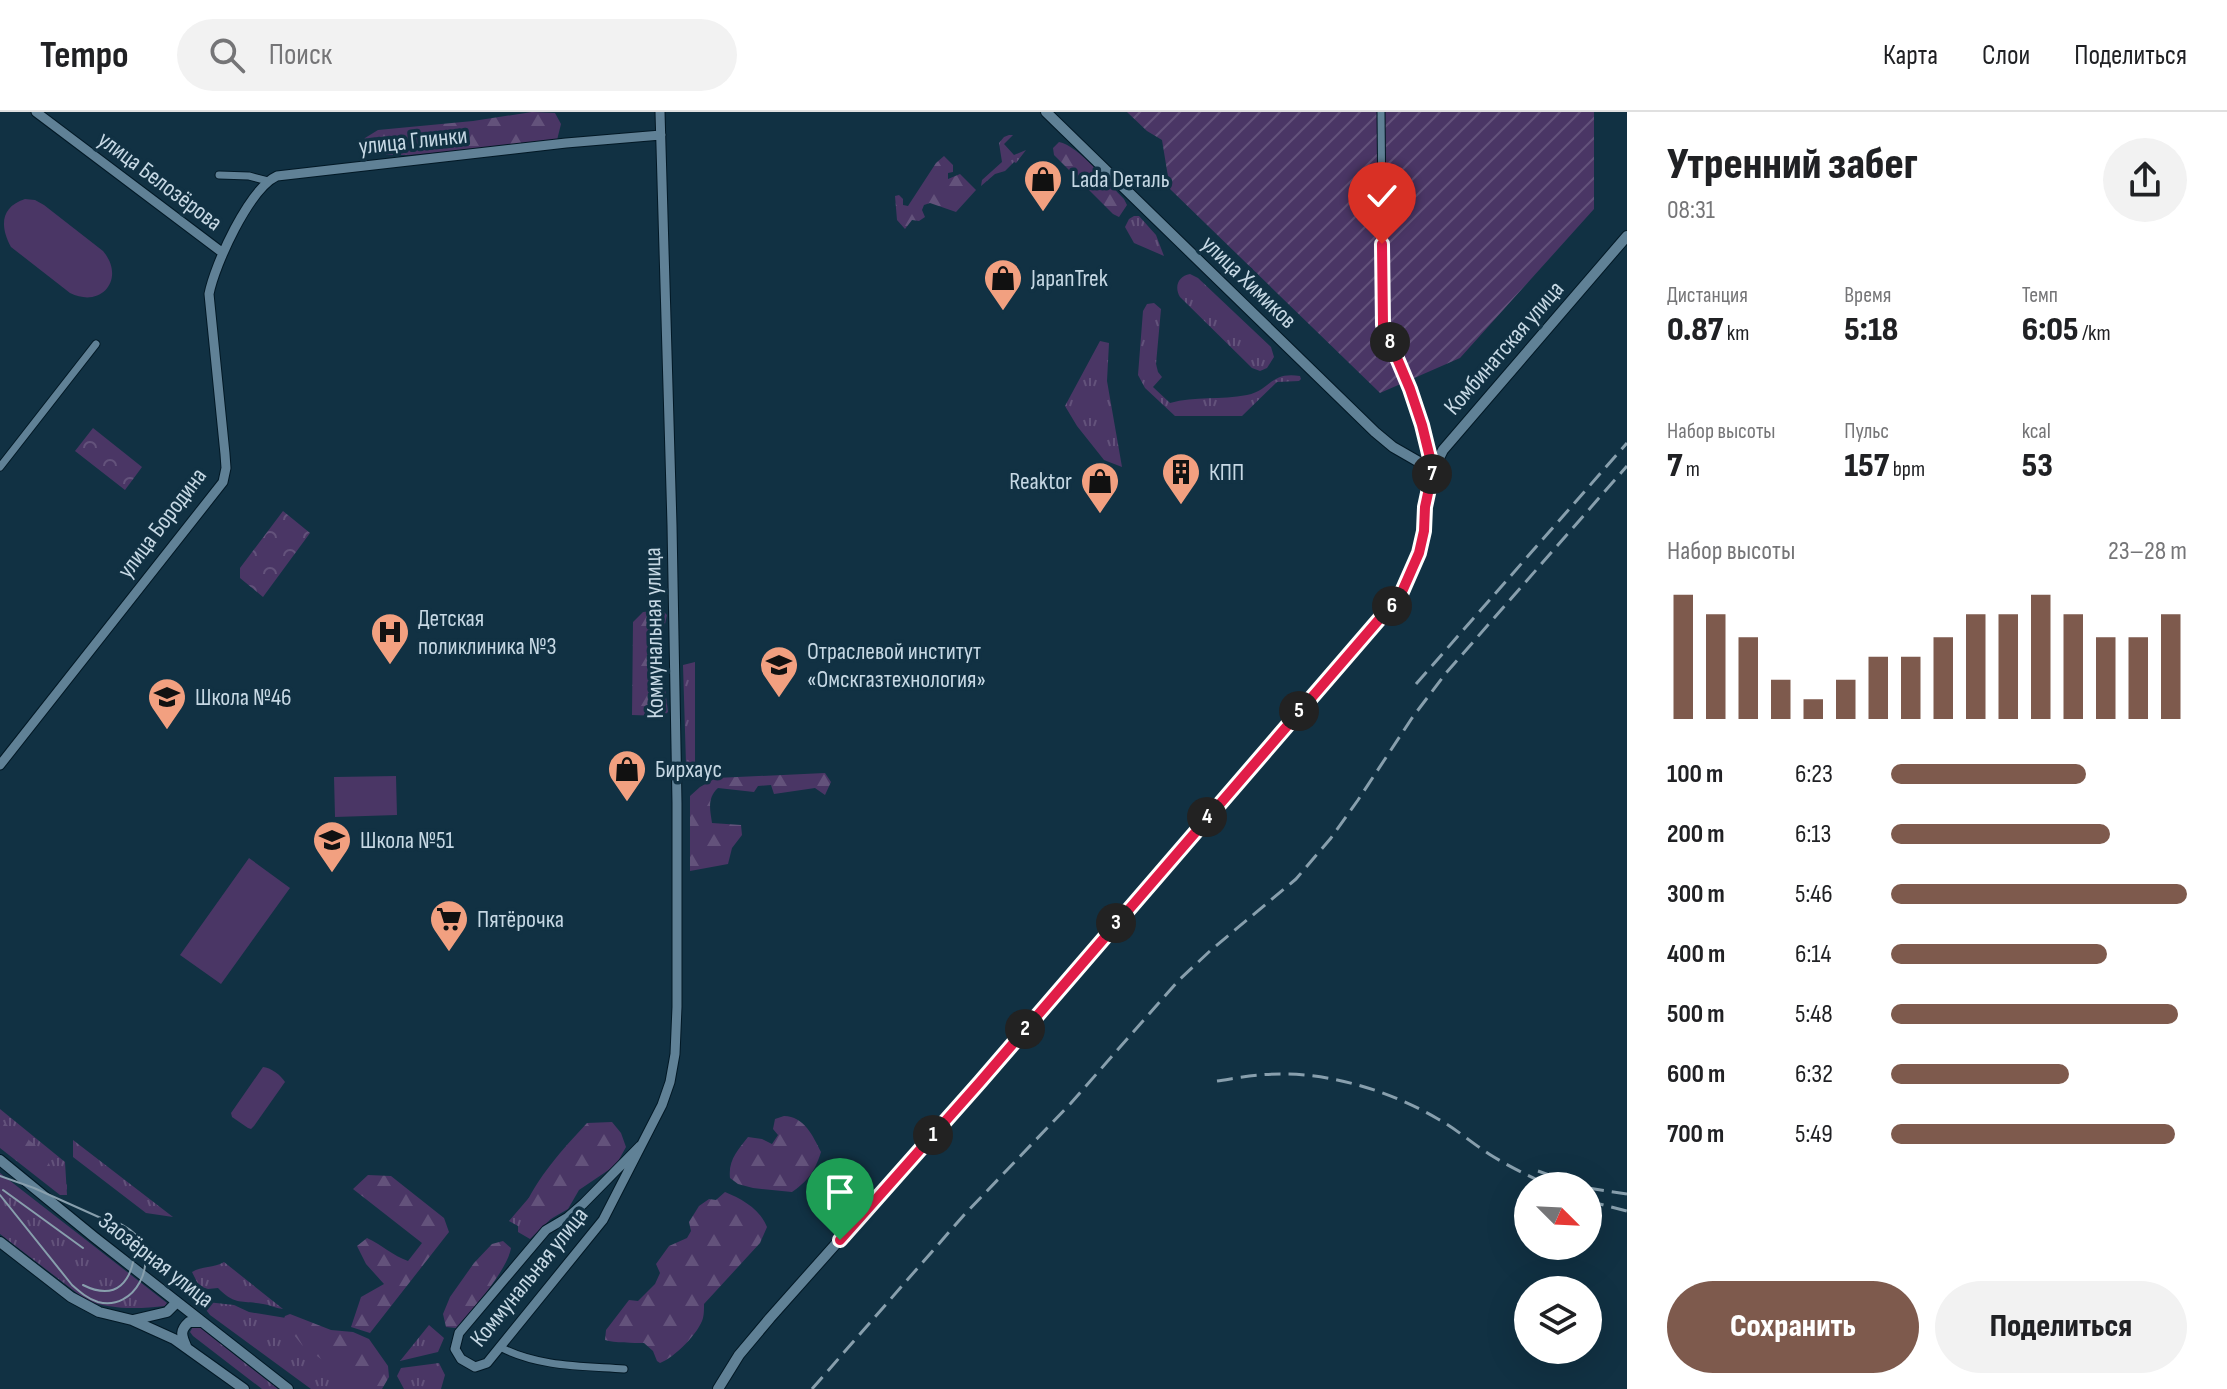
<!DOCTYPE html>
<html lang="ru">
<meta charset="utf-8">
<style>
:root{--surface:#fff;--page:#f2f2f2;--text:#202124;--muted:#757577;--line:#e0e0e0;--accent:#7e5a4d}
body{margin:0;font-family:"Sofia Sans Condensed",sans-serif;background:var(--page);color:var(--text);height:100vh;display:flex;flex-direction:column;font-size:30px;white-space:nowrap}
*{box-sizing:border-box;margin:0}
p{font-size:26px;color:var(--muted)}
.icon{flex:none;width:44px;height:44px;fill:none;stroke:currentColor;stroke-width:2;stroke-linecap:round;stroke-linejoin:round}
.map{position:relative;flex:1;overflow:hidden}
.details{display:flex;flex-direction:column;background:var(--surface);width:600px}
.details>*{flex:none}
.needle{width:52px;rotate:114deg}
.tools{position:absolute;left:1514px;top:1060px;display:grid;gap:16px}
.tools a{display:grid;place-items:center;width:88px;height:88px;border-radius:50%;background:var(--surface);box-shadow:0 8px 32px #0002;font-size:40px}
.pin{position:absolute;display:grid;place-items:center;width:68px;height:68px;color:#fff;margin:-82px -34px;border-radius:50% 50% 50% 0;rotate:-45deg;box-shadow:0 0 8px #0007}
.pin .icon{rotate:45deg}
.km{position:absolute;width:40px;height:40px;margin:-20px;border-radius:50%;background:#222;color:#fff;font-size:22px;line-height:40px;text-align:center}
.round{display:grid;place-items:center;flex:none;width:84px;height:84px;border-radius:42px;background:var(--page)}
.overview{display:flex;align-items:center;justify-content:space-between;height:136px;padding:0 40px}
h1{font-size:44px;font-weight:800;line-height:60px}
.stats{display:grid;grid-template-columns:repeat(3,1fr);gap:12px;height:136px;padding:8px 40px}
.stats div{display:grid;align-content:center}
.stats b{font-size:34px;font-weight:800}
.stats small{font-size:22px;font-weight:400}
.stats p{font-size:22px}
.chart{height:224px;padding:16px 40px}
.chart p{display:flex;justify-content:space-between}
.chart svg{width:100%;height:144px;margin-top:8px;stroke:var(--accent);stroke-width:6}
.cta{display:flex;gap:16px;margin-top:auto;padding:16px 40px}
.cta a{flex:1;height:92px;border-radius:48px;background:var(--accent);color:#fff;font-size:32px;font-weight:800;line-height:92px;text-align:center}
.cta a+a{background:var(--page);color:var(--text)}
ul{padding:0 40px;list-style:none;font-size:26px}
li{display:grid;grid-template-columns:128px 96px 1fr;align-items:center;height:60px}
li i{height:20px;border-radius:10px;background:var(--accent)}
header{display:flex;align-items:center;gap:48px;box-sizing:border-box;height:112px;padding:0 40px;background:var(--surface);border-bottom:2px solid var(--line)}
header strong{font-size:38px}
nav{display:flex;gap:44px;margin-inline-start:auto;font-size:28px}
.search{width:560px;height:72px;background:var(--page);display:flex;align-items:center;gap:20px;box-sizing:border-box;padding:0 28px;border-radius:44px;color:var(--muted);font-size:30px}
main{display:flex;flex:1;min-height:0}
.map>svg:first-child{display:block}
.grass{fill:url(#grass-tufts)}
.forest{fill:url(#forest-firs)}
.park{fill:url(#park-crowns)}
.garden{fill:url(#garden-furrows)}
.pitch{fill:#4a3665}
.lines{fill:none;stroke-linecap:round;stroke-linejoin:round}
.minor-casing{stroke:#021825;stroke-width:9}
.tertiary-casing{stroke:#021825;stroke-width:11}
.secondary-casing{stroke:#021825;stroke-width:12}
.minor{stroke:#608196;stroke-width:7}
.tertiary{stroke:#608196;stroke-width:9}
.secondary{stroke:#608196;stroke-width:10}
.tram{stroke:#889fad;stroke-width:2}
.rail{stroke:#889fad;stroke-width:3;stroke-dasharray:16 8;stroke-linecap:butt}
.route-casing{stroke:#fff;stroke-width:16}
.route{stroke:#e11d48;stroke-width:10}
.labels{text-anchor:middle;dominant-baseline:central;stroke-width:7;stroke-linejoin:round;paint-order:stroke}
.street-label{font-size:24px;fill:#c6d8e4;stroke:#113143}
.poi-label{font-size:24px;fill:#c6d8e4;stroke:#113143;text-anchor:start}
</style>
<header>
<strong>Tempo</strong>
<div class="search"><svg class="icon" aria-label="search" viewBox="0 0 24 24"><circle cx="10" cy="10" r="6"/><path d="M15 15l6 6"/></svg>Поиск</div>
<nav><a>Карта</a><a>Слои</a><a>Поделиться</a></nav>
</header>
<main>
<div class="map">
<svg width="1627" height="1277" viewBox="0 0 1627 1277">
<defs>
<pattern id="grass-tufts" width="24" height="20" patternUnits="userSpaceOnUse" patternTransform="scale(2)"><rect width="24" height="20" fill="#4a3665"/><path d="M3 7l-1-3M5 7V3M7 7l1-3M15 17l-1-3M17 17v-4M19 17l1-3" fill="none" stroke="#63527b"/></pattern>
<pattern id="forest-firs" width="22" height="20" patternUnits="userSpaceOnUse" patternTransform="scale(2)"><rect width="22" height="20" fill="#4a3665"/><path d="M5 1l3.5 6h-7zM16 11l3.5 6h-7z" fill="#63527b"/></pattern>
<pattern id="park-crowns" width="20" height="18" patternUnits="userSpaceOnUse" patternTransform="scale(2)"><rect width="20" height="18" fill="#4a3665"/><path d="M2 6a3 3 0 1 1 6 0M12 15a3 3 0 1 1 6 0" fill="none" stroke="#63527b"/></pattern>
<pattern id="garden-furrows" width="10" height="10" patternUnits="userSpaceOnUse" patternTransform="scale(2)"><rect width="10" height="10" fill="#4a3665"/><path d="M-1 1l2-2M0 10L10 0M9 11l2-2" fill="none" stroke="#63527b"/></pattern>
</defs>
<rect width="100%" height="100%" fill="#113143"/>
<path class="grass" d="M1009,23h4l-9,9 10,11 12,-5 -10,13 -2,-1 -9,9 -10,3 -14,12 1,-6 20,-18 -3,-19 5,-6z
M1134,104h5l17,19 8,21 -30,-13 -9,-16 4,-8z
M1190,162l8,4 73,69 3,10 -7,11 -7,3 -8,-3 -72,-71c-6,-10 -2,-21 10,-23z
M1154,191l7,6 -5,55 2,8 4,5 -9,10 17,16c25,-7 51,-3 77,-8 23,-4 23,-24 53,-19l1,3 -2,2 -22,1 -35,34h-67l-30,-28 -7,-13 5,-64 4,-7z
M1100,229l9,2 -2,38 15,86 -18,-7 -27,-34 -12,-20z
M695,550v104l-9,-2 -3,-99z
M0,997l65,53 2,33h-7l-60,-47z
M73,1028l100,77 -27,-4 -73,-56z
M0,1061l167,130 -2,3c-26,3 -54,4 -79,-6l-86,-66z
M539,1074l18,27 -27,26 -12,-7v-6l-9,-5z
M224,1150l59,47c-8,-1 -13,-4 -20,-5 -20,-4 -28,2 -45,-16l-10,1 -9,-3 -7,-14c10,-6 22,-4 32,-10z
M207,1190l27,3 15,7 37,6 92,71h-67l-101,-74 -7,-9z
M194,1213l4,1 80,63h-16l-69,-53 -3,-4z
M429,1213l15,13 -6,14 -38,9z
M439,1251l6,12 -4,14h-37l-7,-13 4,-8z"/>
<path class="forest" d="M532,0l23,1 6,11 -4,16 -53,7 -95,8h-31l-11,-3 -5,-8 3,-6 13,-8 95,-9z
M1059,30c19,3 51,43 65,57l3,6 -8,12 -6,-3 -59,-59 -1,-7z
M944,44l9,9v7l-5,1v6l12,-5 16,16 -20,22 -26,-9 -6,2 -2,5 3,7 -6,4 -7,-1 -7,9 -8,-9 -2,-24 4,-1 4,4v6l5,1 28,-43z
M654,499l10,1 3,3 -6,27 -1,34 5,13 3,23 -5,4 -31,-1 1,-93 10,-10z
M825,661l6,9 -6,13 -10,-7 -41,6 -3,-9 -13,1 -4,6 -36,-4c-11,10 -8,21 -6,35l29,2 1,10 -10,13 -4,16 -38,7v-75l10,-9 16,-9z
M784,1004c20,0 29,20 37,36 -6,19 -13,29 -29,40l-39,-4 -15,-4 -8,-6c-2,-18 8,-28 18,-41l14,2 10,5 6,-9 -5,-6 2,-10z
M0,1008c17,14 43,24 50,46l10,3 -1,7 8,9v4l-3,3 -64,-48z
M612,1010l9,11 5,14 -10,18 -37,25 -11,19 -26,15 -13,-4 -6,-9c13,-33 40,-62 64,-88z
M368,1063l23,1 53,42 5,14 -79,101 -19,-6 10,-30 23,-13 -18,-20 -9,-18 10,-8c15,7 26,18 41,23l14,-18 -69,-54z
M725,1080c17,7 35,17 42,35l-7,16 -56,61c0,5 0,10 -1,14 -4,15 -29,40 -43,45l-3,-2 -4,-10 -9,-8c-10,0 -30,0 -39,-3l1,-10 23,-30 9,1 17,-17 5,-11 -4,-9 13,-18 18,-8 4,-7 -2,-9 10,-16 10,-7 7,1z
M503,1129l8,7c-4,23 -39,62 -55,80l-10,-1 -3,-13 7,-17 24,-34 18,-19z
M290,1202l41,16 22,2 16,7 19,27 1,11 -7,12h-20l-60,-44 -19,-24 2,-5z"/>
<path class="park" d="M93,316l49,39 -17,23 -50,-39z
M283,399l27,22 -47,64 -23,-19v-10z"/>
<path class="garden" d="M1127,0h467v97l-134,149 -80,35 -210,-204 -8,-49 -15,-9z"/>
<path class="pitch" d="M25,87l10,1 9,5 59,46c23,27 -1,58 -33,42l-59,-46c-11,-20 -11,-40 14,-48z
M396,664l1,39 -62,2 -1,-40z
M249,746l41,30 -69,96 -41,-29z
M263,955c7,0 19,9 22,15l-31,44 -3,3 -3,-1 -16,-11 -1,-4z"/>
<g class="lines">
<defs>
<path id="minor" d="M1381,0l2,213 27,64 12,36 11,43
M219,63l30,1 19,5
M0,355l96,-123
M500,1235c38,20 82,19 124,22"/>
<path id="tertiary" d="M36,0l187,141
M0,653l223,-283 3,-14 -1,-14 -16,-160c6,-30 40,-105 68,-118l289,-33 95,-8
M640,1034l-57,58 -15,13 -22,13 -87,103 -4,16 6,10 14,8 12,-4 116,-143 59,-115 8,-23 5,-28 2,-47v-204l-5,-278 -12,-413"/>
<path id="secondary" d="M1046,0l329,320 18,15 40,23
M0,1048l94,77 194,152
M0,1130l71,55 28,15 33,8 42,19 70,50
M133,1208l34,-8 10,-10
M186,1234c-5,-11 -6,-16 3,-24h12
M718,1277l21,-34 31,-37 210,-236 421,-488 18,-41 9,-63 5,-20 10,-20 184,-214"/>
</defs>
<use href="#minor" class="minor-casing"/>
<use href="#tertiary" class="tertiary-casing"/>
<use href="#secondary" class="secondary-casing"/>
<use href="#minor" class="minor"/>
<use href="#tertiary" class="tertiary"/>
<use href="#secondary" class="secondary"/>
<path class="tram" d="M0,1064l34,12 78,35
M3,1078l80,58
M0,1083l72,90c8,7 16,14 26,17 37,10 62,-41 38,-67 -9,-10 -21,-13 -33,-18
M83,1173c34,17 49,-4 52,-35"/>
<path class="rail" d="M1416,572l211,-241
M1217,969c14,-2 29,-5 43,-6 60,-6 127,14 178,44 18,10 34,24 51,35 19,12 40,22 61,32
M1538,1059l42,15
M1588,1076l39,6
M1588,1089l39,10
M812,1277l152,-174 107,-112 107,-122 33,-31 85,-71 35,-41 27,-38 54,-82 34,-45 181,-207"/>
</g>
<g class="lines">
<defs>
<path id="route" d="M840,1128l140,-158 421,-488 18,-41 5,-22 1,-24 8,-37 -11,-45 -12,-36 -27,-64 -1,-81"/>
</defs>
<use href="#route" class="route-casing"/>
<use href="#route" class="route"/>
</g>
<defs>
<symbol id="shop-pin" viewBox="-11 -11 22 30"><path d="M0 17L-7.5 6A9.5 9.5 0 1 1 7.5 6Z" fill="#f2a080" stroke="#113143"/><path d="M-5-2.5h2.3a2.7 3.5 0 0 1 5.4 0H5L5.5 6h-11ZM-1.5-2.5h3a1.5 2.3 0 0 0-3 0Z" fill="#111"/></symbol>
<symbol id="building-pin" viewBox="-11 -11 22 30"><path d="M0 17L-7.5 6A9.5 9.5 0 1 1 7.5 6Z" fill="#f2a080" stroke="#113143"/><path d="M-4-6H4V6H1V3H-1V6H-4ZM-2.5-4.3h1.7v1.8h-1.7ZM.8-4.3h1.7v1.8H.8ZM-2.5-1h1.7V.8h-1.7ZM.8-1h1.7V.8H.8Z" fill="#111"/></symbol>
<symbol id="hospital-pin" viewBox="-11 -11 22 30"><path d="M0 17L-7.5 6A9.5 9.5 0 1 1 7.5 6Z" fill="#f2a080" stroke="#113143"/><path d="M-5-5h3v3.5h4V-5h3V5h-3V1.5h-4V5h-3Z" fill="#111"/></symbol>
<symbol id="university-pin" viewBox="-11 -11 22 30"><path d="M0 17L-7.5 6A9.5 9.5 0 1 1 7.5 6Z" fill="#f2a080" stroke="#113143"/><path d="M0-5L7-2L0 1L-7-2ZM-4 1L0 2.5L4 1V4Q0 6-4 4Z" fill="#111"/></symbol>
<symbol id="school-pin" viewBox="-11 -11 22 30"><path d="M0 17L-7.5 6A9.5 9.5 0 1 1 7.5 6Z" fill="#f2a080" stroke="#113143"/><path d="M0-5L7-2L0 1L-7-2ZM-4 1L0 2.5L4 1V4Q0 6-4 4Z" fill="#111"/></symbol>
<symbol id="supermarket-pin" viewBox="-11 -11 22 30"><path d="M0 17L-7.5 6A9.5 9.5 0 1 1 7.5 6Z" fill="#f2a080" stroke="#113143"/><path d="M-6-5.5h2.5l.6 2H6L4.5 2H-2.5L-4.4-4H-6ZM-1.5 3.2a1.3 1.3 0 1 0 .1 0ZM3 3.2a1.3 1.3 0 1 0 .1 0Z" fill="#111"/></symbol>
</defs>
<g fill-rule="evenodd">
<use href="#shop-pin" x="1021" y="45" width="44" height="60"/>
<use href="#shop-pin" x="981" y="144" width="44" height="60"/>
<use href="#building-pin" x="1159" y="338" width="44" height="60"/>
<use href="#shop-pin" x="1078" y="347" width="44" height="60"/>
<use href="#hospital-pin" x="368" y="498" width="44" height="60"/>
<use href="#university-pin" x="757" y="531" width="44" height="60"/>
<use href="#school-pin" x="145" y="563" width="44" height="60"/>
<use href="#shop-pin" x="605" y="635" width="44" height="60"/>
<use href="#school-pin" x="310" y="706" width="44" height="60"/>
<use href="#supermarket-pin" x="427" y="785" width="44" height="60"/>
</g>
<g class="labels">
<g class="street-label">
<text transform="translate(413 29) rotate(-6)">улица Глинки</text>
<text transform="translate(160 69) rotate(37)">улица Белозёрова</text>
<text transform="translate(1249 170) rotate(44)">улица Химиков</text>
<text transform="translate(1504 236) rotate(-49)">Комбинатская улица</text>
<text transform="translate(162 411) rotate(-53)">улица Бородина</text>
<text transform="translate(654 521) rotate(-91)">Коммунальная улица</text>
<text transform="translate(156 1148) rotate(38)">Заозёрная улица</text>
<text transform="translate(529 1165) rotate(-51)">Коммунальная улица</text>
</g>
<g class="poi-label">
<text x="1071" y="67">Lada Dеталь</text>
<text x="1031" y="166">JapanTrek</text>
<text x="1209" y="360">КПП</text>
<text x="1072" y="369" text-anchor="end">Reaktor</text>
<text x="418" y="506">Детская<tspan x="418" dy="28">поликлиника №3</tspan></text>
<text x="807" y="539">Отраслевой институт<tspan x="807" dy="28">«Омскгазтехнология»</tspan></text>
<text x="195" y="585">Школа №46</text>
<text x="655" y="657">Бирхаус</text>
<text x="360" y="728">Школа №51</text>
<text x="477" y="807">Пятёрочка</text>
</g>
</g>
</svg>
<div class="tools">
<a><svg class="needle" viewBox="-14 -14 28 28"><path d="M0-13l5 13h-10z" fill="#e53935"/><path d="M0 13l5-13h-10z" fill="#757577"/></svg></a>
<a><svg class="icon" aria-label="layers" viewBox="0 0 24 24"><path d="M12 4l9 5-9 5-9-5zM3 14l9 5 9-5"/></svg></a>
</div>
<div class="pin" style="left:840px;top:1128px;background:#1e9e55"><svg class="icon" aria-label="arrive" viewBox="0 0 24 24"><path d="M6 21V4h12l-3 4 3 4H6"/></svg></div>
<div class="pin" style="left:1382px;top:132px;background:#d93025"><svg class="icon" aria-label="check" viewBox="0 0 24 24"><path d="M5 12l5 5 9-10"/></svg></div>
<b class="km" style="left:933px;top:1023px">1</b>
<b class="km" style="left:1025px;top:917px">2</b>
<b class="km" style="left:1116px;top:811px">3</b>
<b class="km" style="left:1207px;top:705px">4</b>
<b class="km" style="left:1299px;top:599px">5</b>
<b class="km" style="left:1392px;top:494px">6</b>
<b class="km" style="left:1432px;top:362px">7</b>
<b class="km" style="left:1390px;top:230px">8</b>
</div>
<section class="details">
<div class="overview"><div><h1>Утренний забег</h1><p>08:31</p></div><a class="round"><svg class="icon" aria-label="share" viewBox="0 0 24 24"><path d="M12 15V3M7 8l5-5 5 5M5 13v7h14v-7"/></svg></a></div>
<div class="stats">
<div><p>Дистанция</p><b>0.87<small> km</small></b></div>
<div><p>Время</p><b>5:18</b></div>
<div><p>Темп</p><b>6:05<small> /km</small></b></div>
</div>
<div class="stats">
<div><p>Набор высоты</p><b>7<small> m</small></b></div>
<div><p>Пульс</p><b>157<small> bpm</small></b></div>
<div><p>kcal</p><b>53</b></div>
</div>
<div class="chart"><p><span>Набор высоты</span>23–28 m</p>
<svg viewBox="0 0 160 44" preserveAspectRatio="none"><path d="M5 44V6M15 44V12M25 44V19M35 44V32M45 44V38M55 44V32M65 44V25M75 44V25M85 44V19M95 44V12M105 44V12M115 44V6M125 44V12M135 44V19M145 44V19M155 44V12"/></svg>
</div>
<ul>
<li><b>100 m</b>6:23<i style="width:66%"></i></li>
<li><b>200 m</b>6:13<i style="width:74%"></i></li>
<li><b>300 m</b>5:46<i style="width:100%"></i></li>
<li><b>400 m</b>6:14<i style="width:73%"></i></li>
<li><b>500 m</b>5:48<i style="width:97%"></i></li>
<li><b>600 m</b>6:32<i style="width:60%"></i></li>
<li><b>700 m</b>5:49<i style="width:96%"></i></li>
</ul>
<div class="cta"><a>Сохранить</a><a>Поделиться</a></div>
</section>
</main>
